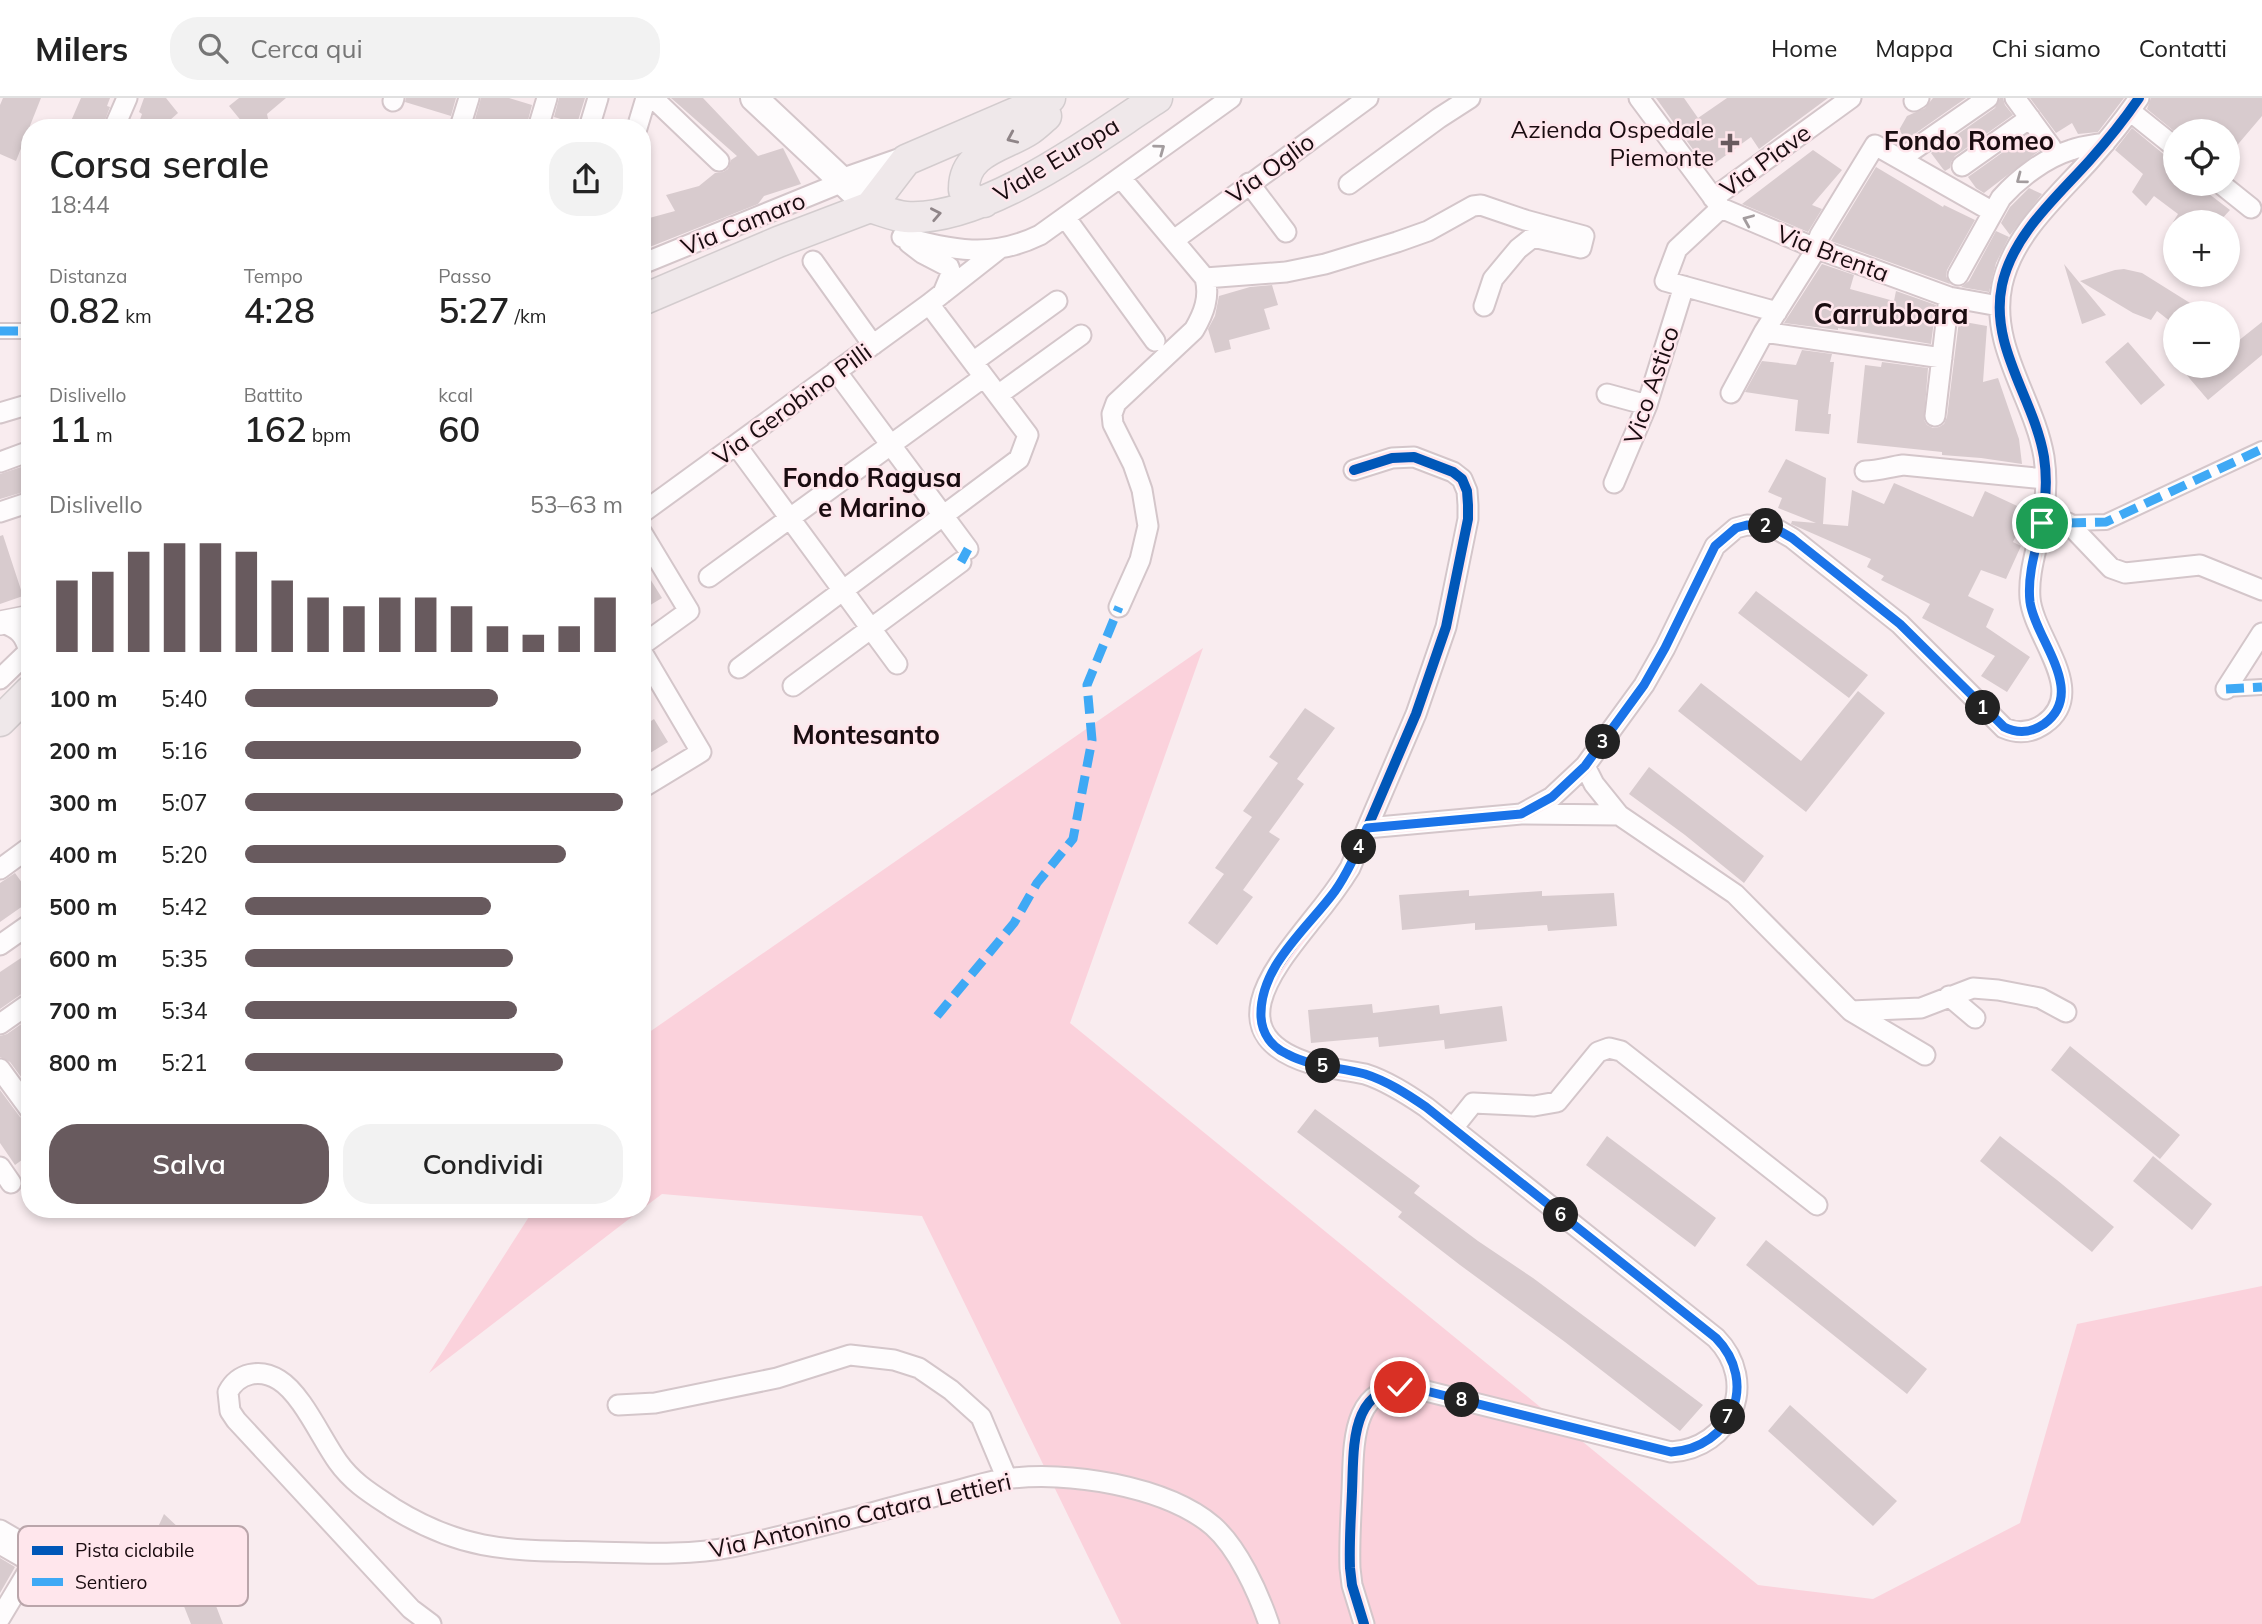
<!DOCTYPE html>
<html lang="it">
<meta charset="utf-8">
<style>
:root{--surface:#fff;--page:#f2f2f2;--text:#222;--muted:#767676;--line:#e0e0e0;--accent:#685a5e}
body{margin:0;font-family:Mulish,sans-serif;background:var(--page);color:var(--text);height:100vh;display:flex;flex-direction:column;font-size:26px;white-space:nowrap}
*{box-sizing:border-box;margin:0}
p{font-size:23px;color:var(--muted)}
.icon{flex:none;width:38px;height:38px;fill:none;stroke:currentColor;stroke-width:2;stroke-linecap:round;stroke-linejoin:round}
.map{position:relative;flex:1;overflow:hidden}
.details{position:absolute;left:21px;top:21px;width:630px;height:1099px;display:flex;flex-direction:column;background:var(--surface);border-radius:28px;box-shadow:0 4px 10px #0003}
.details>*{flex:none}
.controls{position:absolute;left:2163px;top:21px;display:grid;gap:14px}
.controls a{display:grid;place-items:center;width:77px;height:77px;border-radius:50%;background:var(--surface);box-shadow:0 4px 10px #0003;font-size:35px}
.pin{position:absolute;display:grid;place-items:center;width:60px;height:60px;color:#fff;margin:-30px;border:4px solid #fff;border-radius:50%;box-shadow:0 2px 7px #0007}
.km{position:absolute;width:35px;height:35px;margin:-18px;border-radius:50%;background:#222;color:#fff;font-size:19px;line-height:35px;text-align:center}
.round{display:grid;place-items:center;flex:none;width:74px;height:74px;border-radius:28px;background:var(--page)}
.summary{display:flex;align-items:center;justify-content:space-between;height:119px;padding:0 28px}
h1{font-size:38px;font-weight:600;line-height:52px}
.stats{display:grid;grid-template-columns:repeat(3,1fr);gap:10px;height:119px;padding:7px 28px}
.stats div{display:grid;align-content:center}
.stats b{font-size:35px;font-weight:600}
.stats small{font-size:19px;font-weight:400}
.stats p{font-size:19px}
.chart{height:196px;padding:14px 28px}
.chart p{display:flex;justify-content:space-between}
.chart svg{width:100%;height:126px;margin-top:7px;stroke:var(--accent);stroke-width:6}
.action{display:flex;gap:14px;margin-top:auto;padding:14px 28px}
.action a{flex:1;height:80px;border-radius:28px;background:var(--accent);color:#fff;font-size:28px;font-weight:600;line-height:80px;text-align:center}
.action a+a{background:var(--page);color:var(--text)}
ul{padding:0 28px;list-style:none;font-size:23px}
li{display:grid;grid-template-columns:112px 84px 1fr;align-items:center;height:52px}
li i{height:18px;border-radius:9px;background:var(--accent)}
header{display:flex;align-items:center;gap:42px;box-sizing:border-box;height:98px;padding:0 35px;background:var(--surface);border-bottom:2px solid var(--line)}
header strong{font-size:33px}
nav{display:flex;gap:38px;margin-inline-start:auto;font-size:24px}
.search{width:490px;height:63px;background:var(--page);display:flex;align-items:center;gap:18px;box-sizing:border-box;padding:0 24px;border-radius:28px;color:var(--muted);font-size:26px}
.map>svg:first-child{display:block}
.green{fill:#fbd2dc}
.building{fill:#d8cbce}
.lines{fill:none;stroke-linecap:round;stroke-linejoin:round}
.pedestrian-casing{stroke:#d4c6ca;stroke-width:18}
.minor-casing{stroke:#d4c6ca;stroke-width:23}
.tertiary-casing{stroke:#d4c6ca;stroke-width:26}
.secondary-casing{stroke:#d4c6ca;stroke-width:30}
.primary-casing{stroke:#d3ccce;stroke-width:33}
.pedestrian{stroke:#fefcfd;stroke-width:14}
.minor{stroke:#fefcfd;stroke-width:19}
.tertiary{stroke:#fefcfd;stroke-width:23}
.secondary{stroke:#fefcfd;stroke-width:26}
.primary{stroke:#efe8ea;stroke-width:30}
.quiet{stroke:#3fa9f5;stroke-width:9;stroke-dasharray:18 9;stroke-linecap:butt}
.cycleway-casing{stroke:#ffe6ec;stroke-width:15}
.cycleway{stroke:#0057b8;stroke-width:10}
.oneway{stroke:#8f8588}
.oneway2{stroke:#a39c9e}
.route-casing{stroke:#fff;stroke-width:14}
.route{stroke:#1a73e8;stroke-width:9}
.poi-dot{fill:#685a5e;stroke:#ffe6ec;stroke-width:2.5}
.labels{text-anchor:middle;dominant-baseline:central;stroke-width:5;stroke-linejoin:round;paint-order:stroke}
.poi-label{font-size:24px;fill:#1a0c10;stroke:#ffe6ec;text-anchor:end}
.street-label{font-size:24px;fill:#1a0c10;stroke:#ffe6ec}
.neighbourhood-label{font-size:26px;font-weight:bold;fill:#1a0c10;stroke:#ffe6ec}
.quarter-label{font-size:28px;font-weight:bold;fill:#1a0c10;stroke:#ffe6ec}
.key{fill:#ffe6ec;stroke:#baa5aa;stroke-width:2}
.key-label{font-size:19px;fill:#1a0c10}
</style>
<header>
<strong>Milers</strong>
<div class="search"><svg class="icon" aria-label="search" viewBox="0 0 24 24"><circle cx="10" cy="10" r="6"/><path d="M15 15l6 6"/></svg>Cerca qui</div>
<nav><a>Home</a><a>Mappa</a><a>Chi siamo</a><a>Contatti</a></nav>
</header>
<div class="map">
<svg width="2262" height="1526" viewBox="0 0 2262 1526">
<rect width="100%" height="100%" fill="#f9ecef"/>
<path class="green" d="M1203,550l-133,375 688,562 115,14 147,-76 57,-199 185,-38v338h-1141l-199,-408 -260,-22 -20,15v-167l6,-9z
M534,1111h108l-213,164z"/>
<path class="building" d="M3,0h38l-25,63 -16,-7v-49z
M81,0h29l-3,8 3,1 -8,21h-34z
M144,0h22l12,15 -17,15h-24l5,-14 -3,-2z
M239,0h47l-19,16 3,14h-23l-18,-22z
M406,0h50l-5,18 -46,-14z
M481,0h28l23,7 -6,23h-35l-17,-5z
M559,0h26l-8,26 -23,-7z
M671,0h32l55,58 25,-8 18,36 -37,12 -6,8 -116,46v-30l33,-9 -9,-16 33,-9 16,-13 8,-1 5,-3 3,-9 6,-4z
M1656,0h28l14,20 29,-20h101l-69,51 -8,-12 -44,32z
M1933,0h33l-60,42 -7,-10 8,-14 18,-8z
M2000,0h3l2,7 8,10 -58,41 -4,6 -1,6 -5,3 -2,-2 -12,-16 64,-45z
M2030,0h94l-26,34 -20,2 -6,-11 -16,10z
M2151,0h111v18l-34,40v-25l-53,1 -28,-23z
M2132,30l35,29 8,2v25h21l34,26 -11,12h-46l5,-8 -24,-18 -8,10 -14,-14 11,-18 -28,-24z
M2027,37l12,16 -55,42 -8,-5 -8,-11z
M1813,52l29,20 -30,35 10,4 -14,23 -66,-28z
M1876,69l67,40 1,-2 31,15 -28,50 -1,6 4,8 -119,-43z
M2029,90l13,6 -32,41 -9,-12 9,-16z
M1996,133l13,6 -13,26 -7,29 -28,-5 8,-6z
M1822,166l32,11 -4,14 44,12 2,-10 40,14 -5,39 -93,-16v2l-54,-7z
M2064,166l42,51 -24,9z
M2124,171l18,4 64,40h-31v12l-18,-14 -6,9 -18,-7 -53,-32 35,-11z
M1272,187l6,20 -14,4 6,20 -41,11 2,9 -16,4 -7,-24 7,-13 4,-20 31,-9z
M1959,223l28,5 -4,56 15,-4 21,61 3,25 -41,-6 -39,-3v-3l-85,-9 8,-78 16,2 1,-5 46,6 -4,52 3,5 6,3 6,-1 5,-3 3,-7z
M2262,224v33l-54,45 -29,-34h49v-17z
M2128,244l37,43 -24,20 -36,-43z
M1802,252l30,4 -2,8h4l-6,52h3l-2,20 -34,-3 3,-31 -53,-8 17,-31 34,4z
M1786,361l40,19 -3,46 25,2 4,-36 32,14 10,-21 79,34 12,-26 43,20 -15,31 8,4 -15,33 -25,-9 -13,26 26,13 -8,18 44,30 -23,35 -26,-16 14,-20 -73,-38 8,-14 -49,-24 3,-4 -17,-9 4,-8 -80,-35 1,-3 24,2 -38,-15 4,-10 -14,-6z
M30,366v26l-30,9v-25z
M3,437l20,61 -23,8v-68z
M642,468l20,32 -20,12z
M1756,493l112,84 -19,23 -111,-85z
M1701,585l100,78 57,-70 27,22 -79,99 -128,-101z
M1305,610l30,20 -38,51 7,5 -35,48 11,7 -37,51 10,7 -36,48 -29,-22 36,-49 -9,-6 37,-51 -9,-6 35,-48 -9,-6z
M654,621l14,23 -26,16v-31z
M1649,669l115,89 -20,27 -59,-48 -56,-41z
M15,775l15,21v7l-30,21v-39z
M1469,792v6l73,-5v5l72,-3 3,33 -69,5 -1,-6 -72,5v-7l-73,7 -3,-35z
M30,854v39l-7,2 -23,16v-37z
M1372,906l1,9 66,-8 1,9 62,-8 5,35 -62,8 -1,-9 -65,7 -1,-10 -67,6 -3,-33z
M30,920v71l-20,-27 -10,-5v-21l7,-2z
M2070,948l110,89 -20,24 -109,-89z
M0,992l20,27 10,5v32l-15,11 -15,-22z
M1315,1011l105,77 -6,7 64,48 55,37 170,127 -23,26 -115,-89 -105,-77 -62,-48 4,-5 -105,-80z
M1607,1038l109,82 -21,29 -109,-82z
M2000,1038l57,44 57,47 -22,25 -112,-91z
M2153,1058l59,48 -20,26 -59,-49z
M1766,1142l161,129 -20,25 -161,-129z
M1790,1307l107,96 -24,25 -105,-95z
M164,1416l50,47 -13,6 22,57h-32l-17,-43 -27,14 -14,-13z
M0,1460l15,9 -15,26z"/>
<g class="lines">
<defs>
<path id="pedestrian" d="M0,233h23
M2068,425l38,-1 156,-73
M2226,591l36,-2"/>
<path id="minor" d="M653,0l66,63
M1639,0l82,110 94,40 134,49 50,9
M2015,0l36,49
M393,3l1,-3
M1914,3l5,-3
M2130,13l45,36
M461,26l8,-26
M114,30l13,-30
M538,30l9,-30
M589,30l9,-30
M637,30l9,-30
M1913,52l75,-52
M1962,68l68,-48
M1249,85l37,49
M1349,86l90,-66 31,-20
M2221,86l30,24
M1713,100l138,-100
M1721,110l-44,41 -12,32 112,31
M1065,119l90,124
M902,139c51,13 89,22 138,-2l191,-137
M1174,142l194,-142
M909,145l13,10 27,14 2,7 -8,19
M813,163l60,84
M642,166l201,-82
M1958,177l43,-77c18,-20 44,-40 70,-48 11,-4 23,-5 34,-7
M1205,180l81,-6 39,-8 72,-22 31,-11 45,-25 8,-1 44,15 59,16 -3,12 -48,-11 -15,12 -25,30 -9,27
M1764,234l178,26
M973,264l84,-61
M836,273l132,178
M1731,295l33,-61 48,-76 8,-21 55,-90 118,67
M1607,296l40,11
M998,297l83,-60
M0,315l30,-9
M1935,318l14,-119
M736,347l161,219
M0,364l30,-11
M1354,372l38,-12 22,-1 39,15 9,7 5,12 1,14v14l-22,108 -30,87 -66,154c-11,18 -24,35 -38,52 -39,49 -95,115 0,144 17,5 35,6 53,10 22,7 42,20 61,33l290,231c43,44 16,110 -45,114l-257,-64c-65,-7 -60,59 -62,103 -1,26 -3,51 -2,77l2,17 12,39
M1865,373c13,0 24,-4 38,-6l142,14
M1614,385l33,-78 37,-119
M0,414l30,-10
M642,415l287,-209 70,-55
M2042,425h26l43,45 14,5 75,-8 62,25
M642,435l47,78 -47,34
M709,479l275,-200
M1119,509l21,-47 8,-34 -6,-36 -9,-26 -20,-40 -1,-10 4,-11 78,-73c10,-17 16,-33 11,-52l-84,-100
M3,525c16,6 21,11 26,28
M642,554l59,100 -59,36
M739,570l280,-209 9,-24 -99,-131
M0,581l30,-29
M793,588l168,-124
M2226,591l36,-56
M1585,668l9,18 25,31 116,79 116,117 70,-3 52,-20 25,2 42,8 26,14
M1525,716l94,1
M1367,730l154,-14 31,-17 33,-31 59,-81 21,-37 50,-102 21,-18 11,-3 24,1 21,12 108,86 104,104c14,6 27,5 40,-4 46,-32 -11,-87 -14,-126 -2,-27 8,-51 12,-78 4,-20 5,-43 2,-63 -10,-59 -55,-110 -42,-172 11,-51 55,-88 88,-125 17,-19 34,-40 49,-62
M0,771l30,-22
M0,847l30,-21
M1949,898l26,22
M1851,913l74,44
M0,926l30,-21
M0,971l30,41
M1453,1030l20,-25 61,3 23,-4 41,-50 11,-4 12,3 196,154
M0,1069l11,16
M618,1307l37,-2 122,-25 73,-23 44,5 25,8 32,22 30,27 26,62
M0,1432l74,43
M0,1446l33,19 -33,55
M431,1526l-20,-15 -175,-189 -6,-9 -2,-19c10,-19 32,-24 51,-12 23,14 43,60 59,82 15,21 34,32 55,46 73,45 119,42 202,44 46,1 92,4 137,-5 69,-14 137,-34 204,-51 23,-5 47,-14 70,-17 60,-9 160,7 207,47 25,22 45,66 56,98"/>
<path id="tertiary" d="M0,525l30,-6"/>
<path id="secondary" d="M754,0l116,109
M843,84l63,-22"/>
<path id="primary" d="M984,104l-11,-1 -9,-11c-1,-39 41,-44 65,-60 6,-4 11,-9 17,-14
M870,109c11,3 24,9 36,10 79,5 186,-77 251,-119
M642,202l136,-58 92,-35 36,-47 144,-62
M0,623l30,-30"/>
</defs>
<use href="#pedestrian" class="pedestrian-casing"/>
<use href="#minor" class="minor-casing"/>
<use href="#tertiary" class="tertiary-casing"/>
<use href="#secondary" class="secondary-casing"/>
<use href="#primary" class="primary-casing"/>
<use href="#pedestrian" class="pedestrian"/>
<use href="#minor" class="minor"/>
<use href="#tertiary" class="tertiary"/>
<use href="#secondary" class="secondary"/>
<use href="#primary" class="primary"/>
<path class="quiet" d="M0,233h23
M2068,425l38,-1 156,-73
M961,464l7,-13
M2226,591l36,-2
M937,918l77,-93 23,-40 36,-44 19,-99 -5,-55 32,-78"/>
<defs>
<path id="cycleway" d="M1354,372l38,-12 22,-1 39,15 9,7 5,12 1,14v14l-22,108 -30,87 -66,154c-11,18 -24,35 -38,52 -39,49 -95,115 0,144 17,5 35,6 53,10 22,7 42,20 61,33l290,231c43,44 16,110 -45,114l-257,-64c-65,-7 -60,59 -62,103 -1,26 -3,51 -2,77l2,17 12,39
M1367,730l154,-14 31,-17 33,-31 59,-81 21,-37 50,-102 21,-18 11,-3 24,1 21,12 108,86 104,104c14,6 27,5 40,-4 46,-32 -11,-87 -14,-126 -2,-27 8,-51 12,-78 4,-20 5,-43 2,-63 -10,-59 -55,-110 -42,-172 11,-51 55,-88 88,-125 17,-19 34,-40 49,-62"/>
</defs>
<use href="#cycleway" class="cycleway-casing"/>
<use href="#cycleway" class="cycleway"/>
</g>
<defs><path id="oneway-chevron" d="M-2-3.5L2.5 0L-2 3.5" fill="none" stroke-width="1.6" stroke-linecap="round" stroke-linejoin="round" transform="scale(1.75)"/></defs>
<g class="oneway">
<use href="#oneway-chevron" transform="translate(1012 40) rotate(156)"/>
<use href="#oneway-chevron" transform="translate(936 116) rotate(-11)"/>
</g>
<g class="oneway2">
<use href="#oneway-chevron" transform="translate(1160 51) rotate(-36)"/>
<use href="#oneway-chevron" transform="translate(2021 81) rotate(143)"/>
<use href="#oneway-chevron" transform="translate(1748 122) rotate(-157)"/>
</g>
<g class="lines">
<defs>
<path id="route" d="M1400,1289l14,1 257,64c61,-4 88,-70 45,-114l-290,-231c-19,-13 -39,-26 -61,-33 -26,-7 -54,-7 -78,-20 -15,-7 -25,-20 -26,-37 -2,-51 47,-89 74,-126 14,-20 23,-41 32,-63l154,-14 31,-17 33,-31 59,-81 21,-37 50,-102 21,-18 11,-3 24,1 21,12 108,86 104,103c14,7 27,6 40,-3 44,-32 -9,-85 -14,-122 -3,-27 6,-54 12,-79"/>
</defs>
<use href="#route" class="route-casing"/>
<use href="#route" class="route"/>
</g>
<path class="poi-dot" d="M1726.5 34.5h7v7h7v7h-7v7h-7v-7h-7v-7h7z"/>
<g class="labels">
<g class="poi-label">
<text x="1714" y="31">Azienda Ospedale<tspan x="1714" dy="28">Piemonte</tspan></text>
</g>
<g class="street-label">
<text transform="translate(1056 61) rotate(-31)">Viale Europa</text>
<text transform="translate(1765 62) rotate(-36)">Via Piave</text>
<text transform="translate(1270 70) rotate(-36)">Via Oglio</text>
<text transform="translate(743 125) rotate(-22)">Via Camaro</text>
<text transform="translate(1833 155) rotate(21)">Via Brenta</text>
<text transform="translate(1651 287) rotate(-71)">Vico Astico</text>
<text transform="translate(792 306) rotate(-36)">Via Gerobino Pilli</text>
<text transform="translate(860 1417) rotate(-13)">Via Antonino Catara Lettieri</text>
</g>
<g class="neighbourhood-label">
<text x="1969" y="42">Fondo Romeo</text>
<text x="872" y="379">Fondo Ragusa<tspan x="872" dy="30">e Marino</tspan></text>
<text x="866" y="636">Montesanto</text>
</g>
<g class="quarter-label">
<text x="1891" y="215">Carrubbara</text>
</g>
</g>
<rect x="18" y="1428" width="230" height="80" rx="10" class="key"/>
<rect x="32" y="1448" width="31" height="9" fill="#0057b8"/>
<rect x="32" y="1480" width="31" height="8" fill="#3fa9f5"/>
<g class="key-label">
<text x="75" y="1459">Pista ciclabile</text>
<text x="75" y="1491">Sentiero</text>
</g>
</svg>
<div class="controls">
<a><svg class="icon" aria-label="locate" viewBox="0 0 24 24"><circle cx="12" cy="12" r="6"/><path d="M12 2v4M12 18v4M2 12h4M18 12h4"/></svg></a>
<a>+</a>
<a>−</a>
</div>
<div class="pin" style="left:2042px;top:425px;background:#1e9e55"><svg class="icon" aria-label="arrive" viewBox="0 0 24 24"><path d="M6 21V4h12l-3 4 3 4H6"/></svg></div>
<div class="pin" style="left:1400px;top:1289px;background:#d93025"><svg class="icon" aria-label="check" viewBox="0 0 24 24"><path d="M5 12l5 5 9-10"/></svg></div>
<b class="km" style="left:1983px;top:610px">1</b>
<b class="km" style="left:1766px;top:428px">2</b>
<b class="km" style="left:1603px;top:644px">3</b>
<b class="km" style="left:1359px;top:749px">4</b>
<b class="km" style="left:1323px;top:968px">5</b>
<b class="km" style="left:1561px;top:1117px">6</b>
<b class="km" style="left:1728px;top:1319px">7</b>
<b class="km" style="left:1462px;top:1302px">8</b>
<section class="details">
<div class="summary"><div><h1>Corsa serale</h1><p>18:44</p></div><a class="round"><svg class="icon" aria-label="share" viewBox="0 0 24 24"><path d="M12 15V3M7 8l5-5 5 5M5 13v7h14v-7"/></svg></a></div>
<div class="stats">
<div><p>Distanza</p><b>0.82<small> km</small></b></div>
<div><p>Tempo</p><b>4:28</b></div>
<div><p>Passo</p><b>5:27<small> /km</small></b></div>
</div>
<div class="stats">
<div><p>Dislivello</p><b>11<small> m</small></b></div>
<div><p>Battito</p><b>162<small> bpm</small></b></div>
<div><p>kcal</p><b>60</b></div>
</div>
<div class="chart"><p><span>Dislivello</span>53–63 m</p>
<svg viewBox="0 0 160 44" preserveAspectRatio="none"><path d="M5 44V19M15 44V16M25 44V9M35 44V6M45 44V6M55 44V9M65 44V19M75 44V25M85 44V28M95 44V25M105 44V25M115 44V28M125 44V35M135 44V38M145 44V35M155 44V25"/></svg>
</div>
<ul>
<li><b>100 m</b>5:40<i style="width:67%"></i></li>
<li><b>200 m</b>5:16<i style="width:89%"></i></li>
<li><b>300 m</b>5:07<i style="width:100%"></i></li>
<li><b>400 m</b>5:20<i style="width:85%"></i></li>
<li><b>500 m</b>5:42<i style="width:65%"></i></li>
<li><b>600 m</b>5:35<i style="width:71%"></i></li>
<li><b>700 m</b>5:34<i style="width:72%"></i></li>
<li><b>800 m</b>5:21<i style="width:84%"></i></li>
</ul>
<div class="action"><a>Salva</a><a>Condividi</a></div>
</section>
</div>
